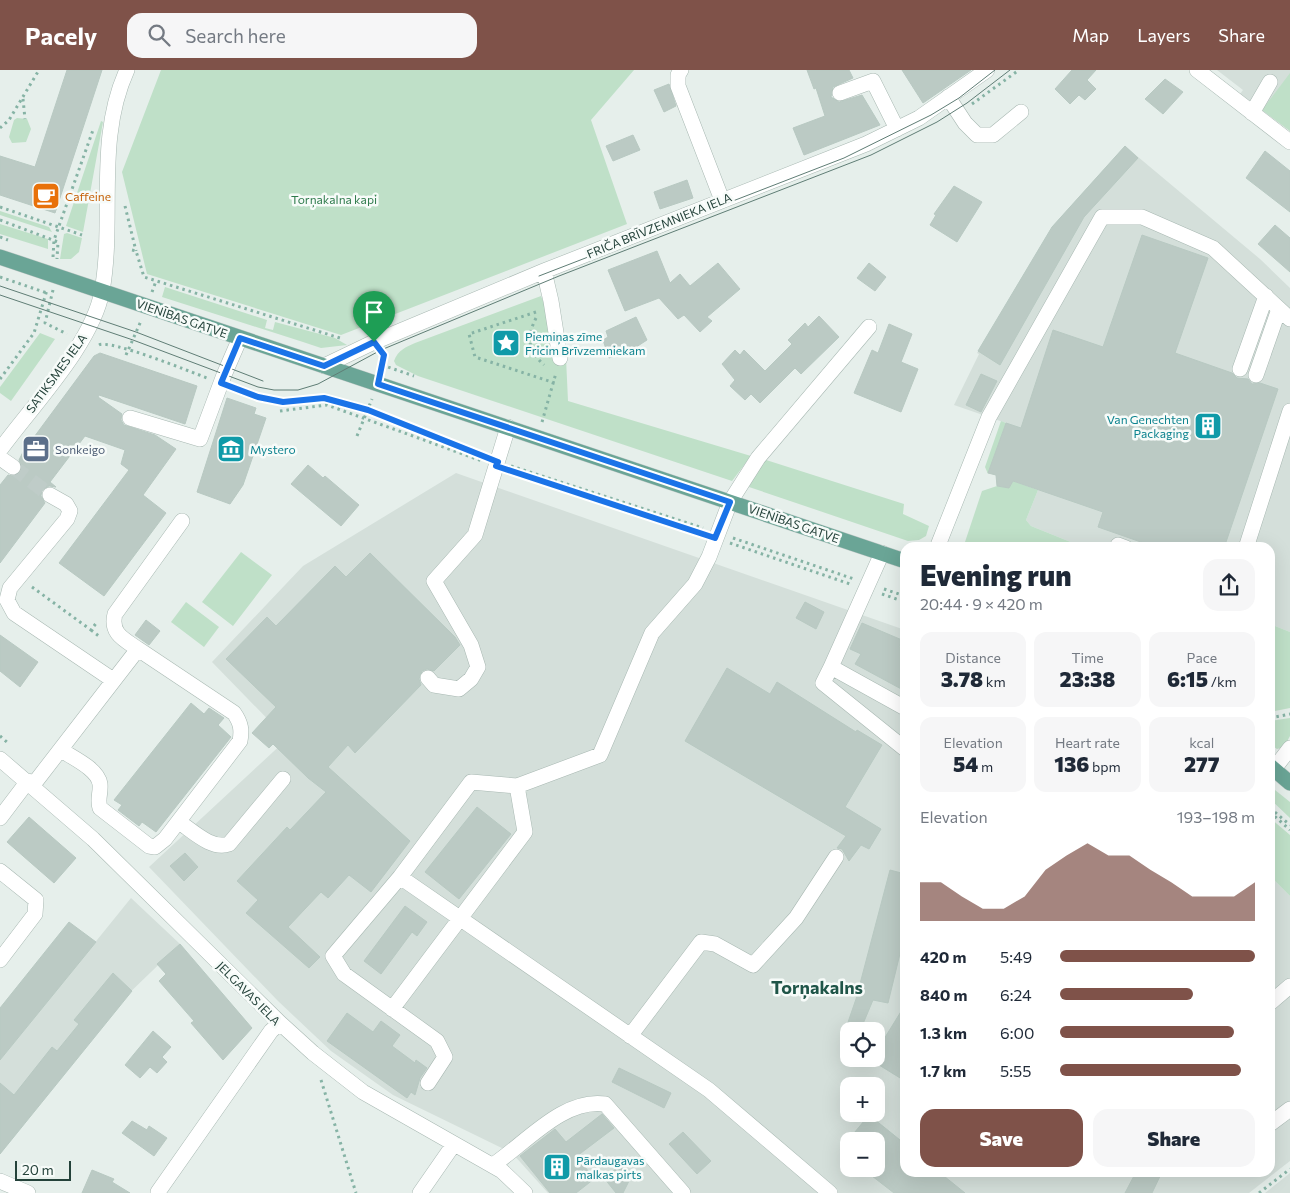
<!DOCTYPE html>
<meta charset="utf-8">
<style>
:root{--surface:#fff;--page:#f6f6f7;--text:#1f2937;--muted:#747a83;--accent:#7f5249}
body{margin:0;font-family:Commissioner,sans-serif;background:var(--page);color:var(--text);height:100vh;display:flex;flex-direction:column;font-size:19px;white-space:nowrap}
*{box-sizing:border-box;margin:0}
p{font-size:16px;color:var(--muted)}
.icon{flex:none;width:28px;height:28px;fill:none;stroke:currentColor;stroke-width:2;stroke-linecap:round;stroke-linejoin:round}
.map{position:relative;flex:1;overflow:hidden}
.details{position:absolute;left:900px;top:472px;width:375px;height:635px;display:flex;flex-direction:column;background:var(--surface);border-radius:15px;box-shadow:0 5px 20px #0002}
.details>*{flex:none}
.fabs{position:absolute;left:840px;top:952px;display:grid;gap:10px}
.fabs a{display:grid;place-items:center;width:45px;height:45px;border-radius:10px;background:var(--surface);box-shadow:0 5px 20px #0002;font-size:25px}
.scale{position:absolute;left:15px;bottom:12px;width:56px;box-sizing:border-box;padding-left:5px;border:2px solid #24423a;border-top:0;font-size:14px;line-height:18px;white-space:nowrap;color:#24423a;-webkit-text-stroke:4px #f7fbf9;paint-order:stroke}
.pin{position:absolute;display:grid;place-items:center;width:42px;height:42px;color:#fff;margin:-51px -21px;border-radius:50% 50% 50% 0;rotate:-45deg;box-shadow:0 0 5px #0007}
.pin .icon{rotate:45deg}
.round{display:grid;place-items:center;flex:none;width:52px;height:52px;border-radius:15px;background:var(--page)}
.head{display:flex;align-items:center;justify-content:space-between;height:85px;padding:0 20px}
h1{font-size:28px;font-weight:800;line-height:38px}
.figures{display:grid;grid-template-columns:repeat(3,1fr);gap:8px;height:85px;padding:5px 20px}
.figures div{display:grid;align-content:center;border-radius:12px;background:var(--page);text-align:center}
.figures b{font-size:21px;font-weight:800}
.figures small{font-size:14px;font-weight:400}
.figures p{font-size:14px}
.chart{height:140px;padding:10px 20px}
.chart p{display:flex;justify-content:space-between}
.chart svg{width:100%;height:90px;margin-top:5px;fill:var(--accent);opacity:.7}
.button{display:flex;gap:10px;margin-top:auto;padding:10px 20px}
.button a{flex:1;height:58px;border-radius:15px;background:var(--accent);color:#fff;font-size:20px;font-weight:800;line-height:58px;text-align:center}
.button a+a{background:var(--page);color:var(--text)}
ul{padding:0 20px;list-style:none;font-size:16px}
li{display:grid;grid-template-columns:80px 60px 1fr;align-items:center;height:38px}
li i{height:12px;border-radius:6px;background:var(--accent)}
header{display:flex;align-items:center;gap:30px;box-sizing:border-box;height:70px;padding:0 25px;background:var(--accent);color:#fff}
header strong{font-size:24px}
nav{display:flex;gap:28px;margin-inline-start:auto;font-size:18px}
.search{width:350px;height:45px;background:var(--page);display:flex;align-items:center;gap:12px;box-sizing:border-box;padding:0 18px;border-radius:15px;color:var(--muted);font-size:19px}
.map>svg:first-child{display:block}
.built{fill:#d4dfda;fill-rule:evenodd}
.green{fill:#bfe0c8}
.building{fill:#bbcac4;stroke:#b8c9c2}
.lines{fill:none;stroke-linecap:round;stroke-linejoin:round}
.minor-tunnel{stroke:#bfccc8;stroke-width:15;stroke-dasharray:15 8;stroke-linecap:butt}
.minor-casing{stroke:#a8b8b2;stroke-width:16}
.major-casing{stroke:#c2cac8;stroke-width:16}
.path{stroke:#86b3a5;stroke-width:3;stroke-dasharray:2.5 4;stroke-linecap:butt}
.minor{stroke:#fff;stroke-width:15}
.major{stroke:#6aa596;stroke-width:15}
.tram{stroke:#5f7d75;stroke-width:1}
.route-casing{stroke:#fff;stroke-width:10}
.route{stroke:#1a73e8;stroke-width:6}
.labels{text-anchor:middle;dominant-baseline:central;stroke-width:5;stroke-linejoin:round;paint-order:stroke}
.food-label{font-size:12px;fill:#c56008;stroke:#f7fbf9;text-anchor:start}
.park-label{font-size:12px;fill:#2d7a4b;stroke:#f7fbf9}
.street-label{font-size:12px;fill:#24423a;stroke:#f7fbf9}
.culture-label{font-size:12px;fill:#0d838f;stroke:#f7fbf9;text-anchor:start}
.service-label{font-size:12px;fill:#4e5e75;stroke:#f7fbf9;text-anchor:start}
.district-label{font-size:18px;font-weight:bold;fill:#1f5548;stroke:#f7fbf9}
</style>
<header>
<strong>Pacely</strong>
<div class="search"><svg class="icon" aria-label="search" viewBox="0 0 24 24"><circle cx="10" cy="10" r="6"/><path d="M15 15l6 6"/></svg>Search here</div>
<nav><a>Map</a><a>Layers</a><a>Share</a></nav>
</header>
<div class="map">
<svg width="1290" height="1123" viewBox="0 0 1290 1123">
<rect width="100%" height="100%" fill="#e6efeb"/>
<path class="built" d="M1217,0h73v61l-50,-37 3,-4z
M1125,76l135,113 30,29v344l-20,-8v-76l-187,-1 -52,-21 -5,-6 12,-30 -25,-9 -4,7 -12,-2 -1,-11 -8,-2 18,-50 -52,-18 25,-51 -2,-1 75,-126z
M456,403l449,157v542h365v-296l20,20v265l-41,32h-701l-36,-40 -119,-58 -62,-44 -53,-50 -129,-134 138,-128 -75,-77 91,-96zM849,961h27v28h-27zM849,1016h27v28h-27zM849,1071h27v28h-27z
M131,828l49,46 -59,57 -121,153v-94z
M1290,1103v20h-25z"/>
<path class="green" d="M161,0h473l-43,50 36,104 -286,111 -194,-61 -25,-102z
M1290,3v58l-28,-21z
M17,48l10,1 4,10 -5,13 -14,1 -3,-6 5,-17z
M101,51l2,1 -20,110 -17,-6z
M0,141l49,16 3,5 -52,-17z
M0,154l48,15v10l-48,-15z
M67,163l15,5 -3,14 -8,7h-11l4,-25z
M165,217l102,33 -2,8 8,2 2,-8 60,16 12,7 -26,3 -18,-6 -141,-45z
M541,226l25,62 2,43 183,55 -19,25 -314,-105 -22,-11 -2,-4c4,-11 12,-14 21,-18z
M40,263l15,6 -44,62 -11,-8v-6z
M1001,351l5,2 -18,51 -3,-7z
M763,389l141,45 -1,10 26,12 -3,10 -7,4 -11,1 -159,-54z
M1013,411l25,9 -12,30 5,6 52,21 -120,1 19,-57 15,-5 12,2z
M241,482l31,23 -39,51 -31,-24z
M186,532l33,25 -15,20 -33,-25z
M1270,554l20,8v76l-20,4z
M1290,648v18l-6,11 -7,2 -7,-5v-23z
M1270,716l20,16v16l-20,-19z
M1270,748l20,17v61l-20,-20z"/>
<path class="building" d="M67,0h35l-47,143 -55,-18v-39l35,11z
M807,0h42l4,8 -20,9 -2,10 8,5 23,-7 18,30 -76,30 -11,-27 32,-12 -9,-28 -2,1z
M902,0h69l-48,33z
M1072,0h24l-9,10 9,9 -11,11 -6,-5 -9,9 -15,-15z
M1165,9l18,13 -20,22 -18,-15z
M669,14l7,22 -12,6 -10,-22z
M633,65l7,15 -27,11 -7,-15z
M1125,76l13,12 -54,59 -84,148 -22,-14 74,-124z
M1265,81l25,20v41l-44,-34z
M687,110l6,18 -33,11 -6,-17z
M954,116l28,16 -25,40 -27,-17 6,-10 -2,-1z
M1275,155l15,13v34l-32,-28z
M1142,165l66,23 -33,95 57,20 5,5 11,1 4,5 8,-1 18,6 -54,159h-66l-60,-21 5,-15 -90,-31 -4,7 -12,-2 -1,-11 -8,-2 18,-50 15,5 32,-98 50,17z
M657,181l13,32 10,-9 10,12 28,-23 22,26 -33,28 5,4 -12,11 -16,-17 -6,4 -19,-21 -34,13 -17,-41z
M869,193l17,14 -11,14 -18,-13z
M819,246l20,21 -38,37 -6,-6 -35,35 -9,-9 -6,6 -15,-14 5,-6 -13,-16 13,-14 5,5 4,-5 21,21 27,-27 -4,-4 17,-17 3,4z
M636,247l11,23 -17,11 -21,7 -6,-18 5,-3 -2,-6z
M889,254l23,10 -11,28 17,7 -17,43 -47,-19 18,-43 6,3z
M100,283l97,33 -12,38 -86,-29 -1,2 24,17 -1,6 3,5 31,10 21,14 -33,46 23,18 -62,83 -45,-33 70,-93 -8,-6 4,-14 -40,-14 -35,46 6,5 -7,-1 -7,4 -1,6 4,7 -45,60v-78l8,-10 5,1 7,-3 2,-6 -3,-7 4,-8 71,-96z
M981,304l16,7 -16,31 -15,-7z
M227,328l29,10 -2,6 12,4 -23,67 -13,19 -33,-12z
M308,395l15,13 2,-2 34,29 -18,21 -50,-42z
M370,483l85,84 5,8 -26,26 -7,-2 -5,2 -3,8 2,6 -66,68 -7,-8 -20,22 82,74 -39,51 -22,-17 -21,23 -7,-6 -33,35 32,30 -11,11 -63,-55 12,-13 -21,-19 50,-54 3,3 36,-38 -18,-14 -35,-34 -4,4 -17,-15 24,-26 -50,-48 41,-42 9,9 59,-60 11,11z
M805,532l19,10 -8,17 -20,-11z
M146,550l14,11 -11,14 -14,-10z
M862,553l40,17 -3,7 6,3v41l-50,-27 6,-10 -11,-5z
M0,565l38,27 -18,25 -20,-16z
M727,598l43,26 7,-12 79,50 1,-2 25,15 -37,62 36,22 -12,20 -8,-4 -12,16 -7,-12 -5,-1 9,-12 -161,-95z
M191,633l13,11 5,-6 15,10 -6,7 13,12 -75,95 -14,-10 -3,4 -21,-16 4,-5 -8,-5z
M477,737l34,27 -52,65 -34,-27z
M29,747l47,41 -22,25 -47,-41z
M185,783l13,14 -14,14 -14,-15z
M890,800l15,4v59l-17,70 -15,-3 -13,31h-15l11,-32z
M405,836l22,16 -10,14 -5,-4 -31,42 -17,-13z
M69,852l27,20 -96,118v-52z
M180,874l72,84 -29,32 -32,-37 3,-2 -35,-40 7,-7 -9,-10z
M113,903l19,18 -132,163v-71l14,12 38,-48 5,4 22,-27 -5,-4z
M905,935v76l-34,-21 5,-1v-7z
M347,943l26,19 8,-11 19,14 -8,11 23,17 1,-3 11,8 -7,10 -5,17 -4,-3 -4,6 -80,-57z
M153,961l18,16 -9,10 5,5 -10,11 -7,-6 -10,11 -15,-13z
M619,998l52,25 -7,15 -52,-26z
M602,1044l12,14 -37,28 17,23 -18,14h-26l-30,-37 35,-27 11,13z
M869,1045l36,29v28h34l26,21h-71l-31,-24h13v-28h-27v16l-9,-7z
M132,1051l15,9 2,-4 18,12 -13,18 -32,-23z
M683,1062l28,29 -14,13 -28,-30z
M620,1096l10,13 -7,14h-7l-12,-15z
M92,1100l22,9 -2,3 18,11h-48z
M1136,1102h26l-10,21h-27z"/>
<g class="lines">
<path class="minor-tunnel" d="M13,397l37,28"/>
<defs>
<path id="minor" d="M681,0l-3,5v11l44,114
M1197,0l93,72
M840,23l33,-12 24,48
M948,27l17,26 12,12h16l28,-23
M1252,43l18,-31
M544,201l7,30 9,57
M324,296l50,-24 170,-71 322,-127 53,-26 68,-48
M1240,299l26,-73
M1256,305l23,-66
M130,348l70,21 24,-64 16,-37
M0,380c32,-44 93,-107 102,-159 13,-73 -7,-151 25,-221
M0,388l13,9
M50,425l16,9 4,7 -3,8 -57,69 -3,12 7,13 99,67
M1118,475l8,3
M937,478l52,-131 113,-200h40l71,31 77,71
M1246,478l44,-137
M882,483l-51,114 74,41
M831,597l-8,16 82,66
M428,608l6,7 25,4 12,-10 7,-12 -7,-22 -37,-64 41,-46 33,-108
M61,680c12,8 37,19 39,34 1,9 -3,15 0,24l49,38 6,1 10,-8 75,-98c2,-11 1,-18 -6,-28l-96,-64
M0,689l93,80 187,184 33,30 50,39 139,79 23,22
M1274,699l16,-21
M33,715l105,-136c-15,-10 -28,-16 -23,-35l67,-93
M0,748l28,-37
M179,752c14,9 32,28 50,22l54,-65
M0,801l36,29 -1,14 -35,46
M400,807l309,213 121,103
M1270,933l20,-17
M392,939l133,-177 -8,-46
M630,966l71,-94 14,2 38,21 43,-47 40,-61
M428,1013l17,-26 -8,-16 -93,-67 -11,-18 67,-79 71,-95 46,4 83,-31 52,-122 43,-49 14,-27 21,-55 28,-44 111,-131
M1270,1054l20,-15
M493,1095c33,-22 70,-67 112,-61l78,89
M0,1111l28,12
M158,1122l113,-161 9,-8
M420,1123l34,-49"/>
<path id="major" d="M0,187l905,304
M1270,696l20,17"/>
</defs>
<use href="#minor" class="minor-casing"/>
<use href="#major" class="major-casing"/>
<path class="path" d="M23,29l2,20
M972,34l47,-34
M0,58l9,-8 30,-50
M125,136l11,45
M0,137l82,28
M0,150l58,22 -1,17
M0,167l8,3
M132,180l4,1 8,26 199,62
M53,187l1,-17 39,-110
M0,207l47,16
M53,220l-8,33 22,11
M152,222l4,-11
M536,242l-67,22 6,23 80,26
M536,248c-10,20 -8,32 8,47
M99,275c11,-6 92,27 108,33
M126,285l15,-34
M382,295l32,11
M0,309l34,-46 13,-43
M236,319l47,13 40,-4 45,12 114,46
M280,341l47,-6 155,56
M542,352l14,-49
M357,366l15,-37
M511,396l192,62
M512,401l188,63
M733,468l121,41
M730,473l120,41
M32,517l59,43 6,-8
M884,519l21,7
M882,524l23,8
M91,560l9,7
M1270,648l20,-4
M0,666l8,7
M1270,738l20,17
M1270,742l20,18
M321,1010l35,113
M1259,1123l31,-24"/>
<use href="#minor" class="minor"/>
<use href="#major" class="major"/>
<path class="tram" d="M539,206l305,-118 87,-43 28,-17 36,-28
M0,216l136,46 127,49
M0,225l133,45 125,47 16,3h24l20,-6 63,-34 178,-74 312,-121 66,-33 30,-19 43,-33"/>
</g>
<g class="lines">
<defs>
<path id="route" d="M240,268l84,28 50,-24 10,13 -6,29 352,118 -15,36 -219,-72 2,-4 -130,-52 -44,-12 -41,4 -25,-5 -37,-14z"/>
</defs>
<use href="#route" class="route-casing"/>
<use href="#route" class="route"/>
</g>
<defs>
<symbol id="cafe-square" viewBox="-11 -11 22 22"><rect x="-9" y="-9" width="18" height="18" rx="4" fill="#e8710a" stroke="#f7fbf9"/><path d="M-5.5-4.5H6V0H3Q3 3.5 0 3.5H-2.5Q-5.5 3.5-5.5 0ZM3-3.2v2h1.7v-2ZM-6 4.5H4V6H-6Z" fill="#fff"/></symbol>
<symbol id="sight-square" viewBox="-11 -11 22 22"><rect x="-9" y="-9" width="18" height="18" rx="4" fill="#0f9aa8" stroke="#f7fbf9"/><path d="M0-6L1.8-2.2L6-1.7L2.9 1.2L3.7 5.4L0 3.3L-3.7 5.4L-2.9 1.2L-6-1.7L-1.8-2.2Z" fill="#fff"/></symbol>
<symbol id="building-square" viewBox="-11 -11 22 22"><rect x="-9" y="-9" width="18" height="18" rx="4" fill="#0f9aa8" stroke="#f7fbf9"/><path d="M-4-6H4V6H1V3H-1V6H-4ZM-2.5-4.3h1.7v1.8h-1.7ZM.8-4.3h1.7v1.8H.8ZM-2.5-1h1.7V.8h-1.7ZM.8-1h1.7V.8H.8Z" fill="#fff"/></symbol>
<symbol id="office-square" viewBox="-11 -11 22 22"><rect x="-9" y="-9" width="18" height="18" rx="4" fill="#5c6f8a" stroke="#f7fbf9"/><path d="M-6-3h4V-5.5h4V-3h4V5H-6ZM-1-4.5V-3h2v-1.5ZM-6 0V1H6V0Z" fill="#fff"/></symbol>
<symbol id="museum-square" viewBox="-11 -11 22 22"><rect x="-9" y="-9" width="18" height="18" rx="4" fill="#0f9aa8" stroke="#f7fbf9"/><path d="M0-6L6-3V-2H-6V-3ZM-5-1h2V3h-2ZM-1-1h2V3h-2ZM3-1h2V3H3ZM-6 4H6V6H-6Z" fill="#fff"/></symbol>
</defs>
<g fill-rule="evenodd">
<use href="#cafe-square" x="30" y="110" width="32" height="32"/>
<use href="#sight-square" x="490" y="257" width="32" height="32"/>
<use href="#building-square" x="1192" y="340" width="32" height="32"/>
<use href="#office-square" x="20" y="363" width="32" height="32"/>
<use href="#museum-square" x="215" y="363" width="32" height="32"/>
<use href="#building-square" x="541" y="1081" width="32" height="32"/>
</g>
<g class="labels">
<g class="food-label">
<text x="65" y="126">Caffeine</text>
</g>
<g class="park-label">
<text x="334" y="129">Torņakalna kapi</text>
</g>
<g class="street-label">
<text transform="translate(659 155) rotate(-22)">FRIČA BRĪVZEMNIEKA IELA</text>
<text transform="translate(182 248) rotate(19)">VIENĪBAS GATVE</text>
<text transform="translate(56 303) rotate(-54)">SATIKSMES IELA</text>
<text transform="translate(794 453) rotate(19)">VIENĪBAS GATVE</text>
<text transform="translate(249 923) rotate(45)">JELGAVAS IELA</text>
</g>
<g class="culture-label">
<text x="525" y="266">Piemiņas zīme<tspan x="525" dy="14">Fricim Brīvzemniekam</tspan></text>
<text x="1189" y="349" text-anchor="end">Van Genechten<tspan x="1189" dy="14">Packaging</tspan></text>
<text x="250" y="379">Mystero</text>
<text x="576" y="1090">Pārdaugavas<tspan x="576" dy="14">malkas pirts</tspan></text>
</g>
<g class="service-label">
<text x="55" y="379">Sonkeigo</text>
</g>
<g class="district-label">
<text x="817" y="917">Torņakalns</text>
</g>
</g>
</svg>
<div class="fabs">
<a><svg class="icon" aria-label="locate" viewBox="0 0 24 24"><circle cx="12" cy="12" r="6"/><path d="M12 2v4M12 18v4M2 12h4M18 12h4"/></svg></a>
<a>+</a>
<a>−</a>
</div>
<div class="scale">20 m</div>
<div class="pin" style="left:374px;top:272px;background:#1e9e55"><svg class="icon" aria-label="arrive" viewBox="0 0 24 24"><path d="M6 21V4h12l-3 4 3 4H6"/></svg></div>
<section class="details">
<div class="head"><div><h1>Evening run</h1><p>20:44 · 9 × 420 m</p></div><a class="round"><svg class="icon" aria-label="share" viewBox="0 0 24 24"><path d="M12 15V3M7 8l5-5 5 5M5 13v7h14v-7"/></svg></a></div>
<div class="figures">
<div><p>Distance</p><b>3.78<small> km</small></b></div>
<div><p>Time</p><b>23:38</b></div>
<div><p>Pace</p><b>6:15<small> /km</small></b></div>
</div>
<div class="figures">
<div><p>Elevation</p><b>54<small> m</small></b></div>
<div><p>Heart rate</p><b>136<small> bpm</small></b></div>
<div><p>kcal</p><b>277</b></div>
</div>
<div class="chart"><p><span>Elevation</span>193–198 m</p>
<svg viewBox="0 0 160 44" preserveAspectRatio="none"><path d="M0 44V25L10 25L20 32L30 38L40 38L50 32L60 19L70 12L80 6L90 12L100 12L110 19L120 25L130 32L140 32L150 32L160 25V44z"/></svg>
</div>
<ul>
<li><b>420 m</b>5:49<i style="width:100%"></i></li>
<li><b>840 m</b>6:24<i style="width:68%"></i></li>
<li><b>1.3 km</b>6:00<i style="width:89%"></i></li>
<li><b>1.7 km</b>5:55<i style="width:93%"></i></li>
</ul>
<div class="button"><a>Save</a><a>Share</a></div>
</section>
</div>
